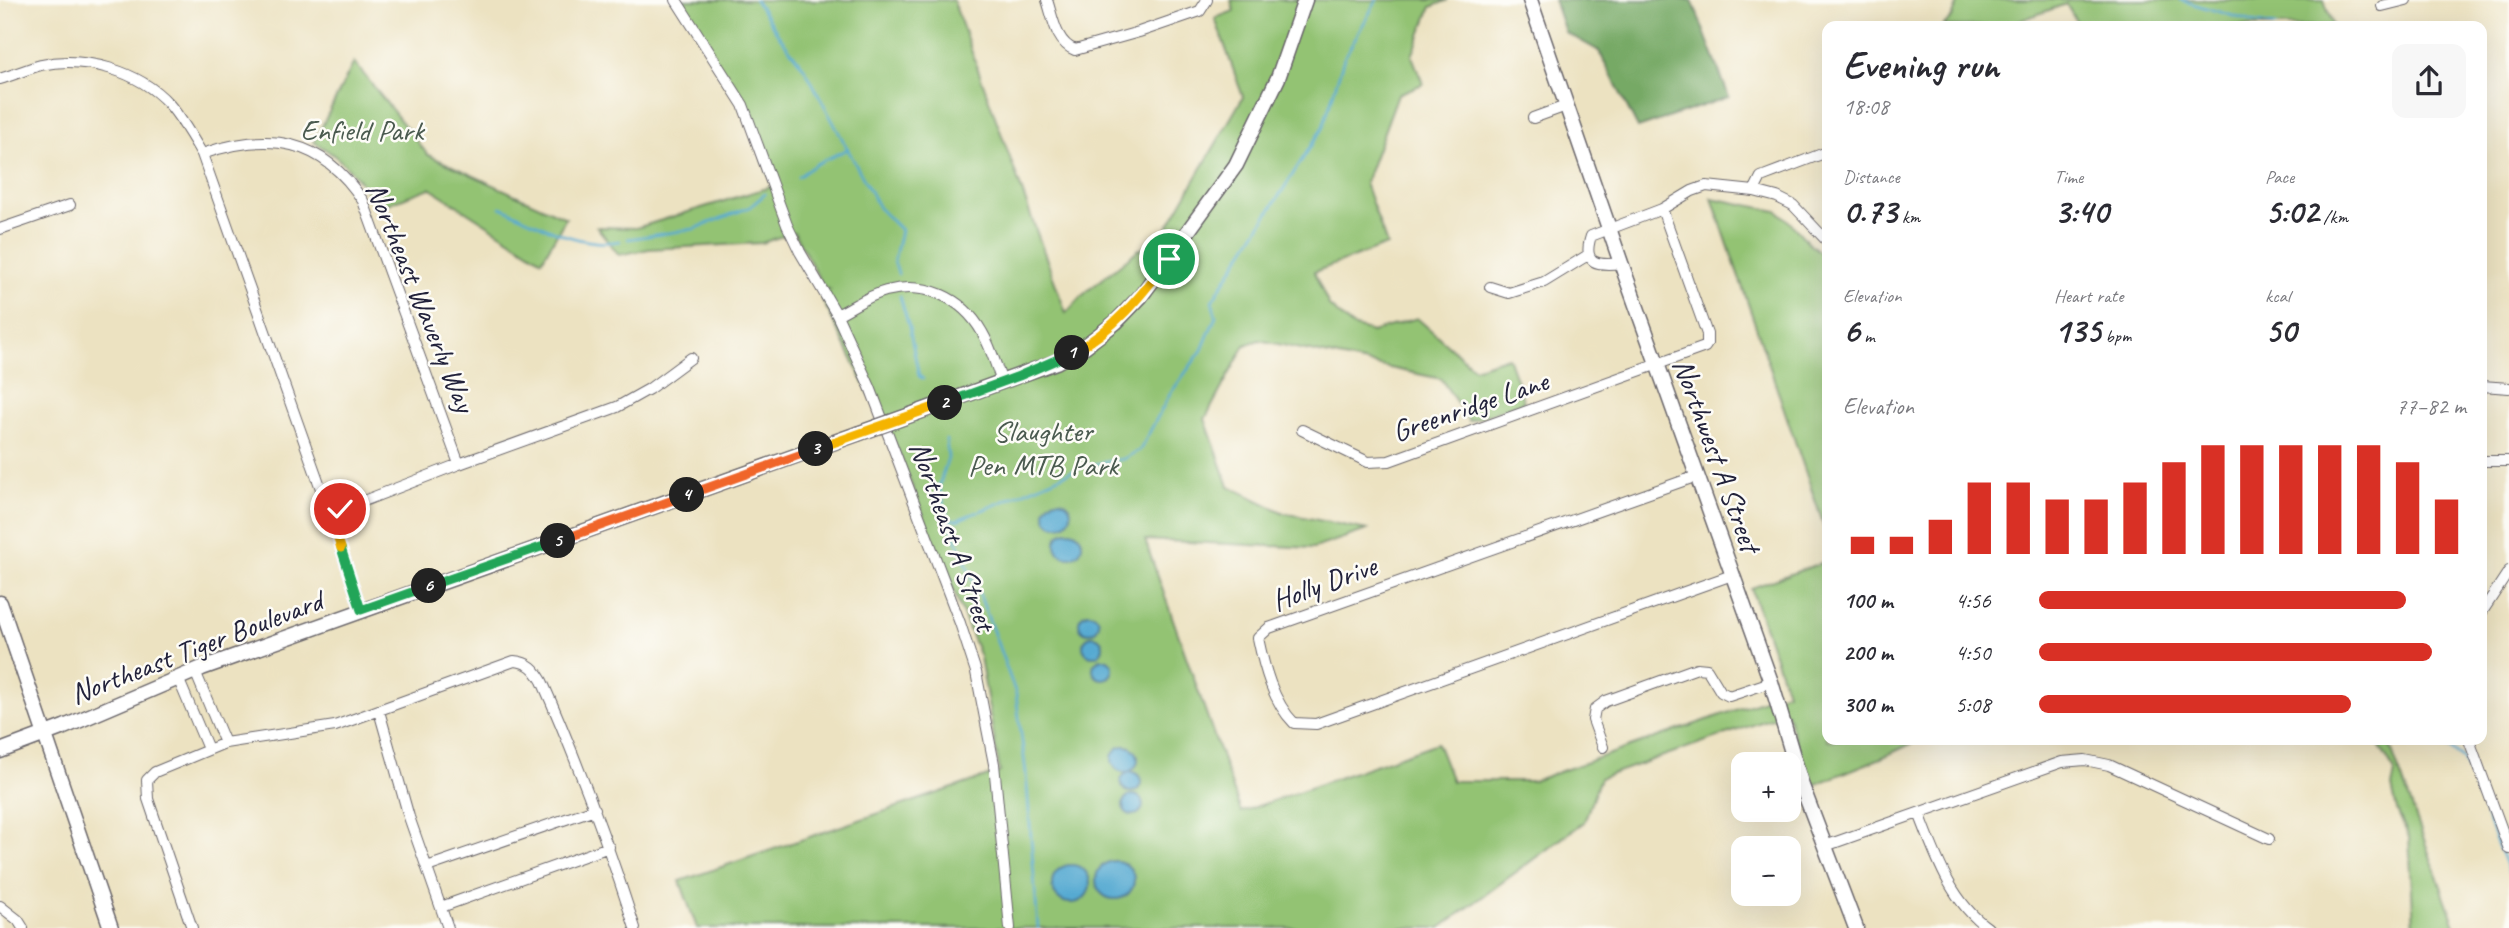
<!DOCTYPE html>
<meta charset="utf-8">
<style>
:root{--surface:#fff;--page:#f7f7f7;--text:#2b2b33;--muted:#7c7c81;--accent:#d93025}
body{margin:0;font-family:Caveat,sans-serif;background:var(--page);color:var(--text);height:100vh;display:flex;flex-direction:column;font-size:26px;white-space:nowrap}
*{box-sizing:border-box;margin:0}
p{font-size:23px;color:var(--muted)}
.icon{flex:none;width:38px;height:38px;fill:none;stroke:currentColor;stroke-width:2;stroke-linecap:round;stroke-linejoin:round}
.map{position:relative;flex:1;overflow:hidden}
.details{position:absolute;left:1822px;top:21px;width:665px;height:724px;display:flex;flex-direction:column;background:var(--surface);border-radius:14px;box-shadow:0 7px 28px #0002}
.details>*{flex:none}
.buttons{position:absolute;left:1731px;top:752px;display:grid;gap:14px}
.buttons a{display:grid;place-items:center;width:70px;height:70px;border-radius:14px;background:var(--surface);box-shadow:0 7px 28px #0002;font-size:35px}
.pin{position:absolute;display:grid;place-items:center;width:60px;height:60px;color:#fff;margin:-30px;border:4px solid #fff;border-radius:50%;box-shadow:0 2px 7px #0007}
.km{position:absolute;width:35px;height:35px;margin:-18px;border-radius:50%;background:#222;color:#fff;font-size:19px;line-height:35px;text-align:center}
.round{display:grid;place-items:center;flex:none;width:74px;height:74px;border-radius:14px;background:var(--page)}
.overview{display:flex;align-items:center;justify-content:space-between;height:119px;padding:0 21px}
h1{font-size:38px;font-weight:700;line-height:52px}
.metrics{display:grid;grid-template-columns:repeat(3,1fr);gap:10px;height:119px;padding:7px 21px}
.metrics div{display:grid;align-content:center}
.metrics b{font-size:35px;font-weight:700}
.metrics small{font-size:19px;font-weight:400}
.metrics p{font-size:19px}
.chart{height:196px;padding:14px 21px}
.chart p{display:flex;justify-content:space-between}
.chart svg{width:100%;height:126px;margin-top:7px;stroke:var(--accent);stroke-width:6}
ul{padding:0 21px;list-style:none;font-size:23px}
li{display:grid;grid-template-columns:112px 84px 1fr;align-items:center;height:52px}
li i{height:18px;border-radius:9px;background:var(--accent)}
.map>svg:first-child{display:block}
.green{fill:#93c373;stroke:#5a7257;stroke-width:2}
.forest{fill:#76a965;stroke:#4c6650;stroke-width:2}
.water{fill:#56aad2;stroke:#3c6686;stroke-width:2}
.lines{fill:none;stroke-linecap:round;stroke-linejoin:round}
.stream{stroke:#56aad2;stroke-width:2.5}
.street-casing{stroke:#69656a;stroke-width:12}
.secondary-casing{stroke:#69656a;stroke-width:17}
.street{stroke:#fff;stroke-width:10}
.secondary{stroke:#fff;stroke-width:14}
.secondary-bridge-casing{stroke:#69656a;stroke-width:17;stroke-linecap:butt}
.secondary-bridge{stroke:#fff;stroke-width:14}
.split-1-casing{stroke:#fff;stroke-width:14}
.split-2-casing{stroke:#fff;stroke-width:14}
.split-3-casing{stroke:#fff;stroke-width:14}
.split-4-casing{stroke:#fff;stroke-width:14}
.split-5-casing{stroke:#fff;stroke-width:14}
.split-6-casing{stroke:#fff;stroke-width:14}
.split-7-casing{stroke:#fff;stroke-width:14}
.split-8-casing{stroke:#fff;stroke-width:14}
.split-1{stroke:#f5b400;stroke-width:9}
.split-2{stroke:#22a559;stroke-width:9}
.split-3{stroke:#f5b400;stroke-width:9}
.split-4{stroke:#f0652b;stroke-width:9}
.split-5{stroke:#f0652b;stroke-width:9}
.split-6{stroke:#22a559;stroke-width:9}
.split-7{stroke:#22a559;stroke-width:9}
.split-8{stroke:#f5b400;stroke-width:9}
.labels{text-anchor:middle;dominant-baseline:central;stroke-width:5;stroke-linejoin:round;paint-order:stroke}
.park-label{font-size:30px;fill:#4a5a4f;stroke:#fdfcf7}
.street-label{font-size:30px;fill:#22223b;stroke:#fdfcf7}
</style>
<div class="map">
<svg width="2509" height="928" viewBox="0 0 2509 928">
<rect width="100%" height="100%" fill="#fdfcf7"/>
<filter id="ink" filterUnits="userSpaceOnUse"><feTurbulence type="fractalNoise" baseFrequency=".0143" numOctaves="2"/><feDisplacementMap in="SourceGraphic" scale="14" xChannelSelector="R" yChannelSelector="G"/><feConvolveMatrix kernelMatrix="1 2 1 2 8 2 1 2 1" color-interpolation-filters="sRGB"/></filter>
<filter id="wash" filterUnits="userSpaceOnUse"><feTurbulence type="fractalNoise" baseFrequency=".00686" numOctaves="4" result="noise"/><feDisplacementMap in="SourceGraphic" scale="28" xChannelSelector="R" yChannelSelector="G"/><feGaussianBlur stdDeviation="1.57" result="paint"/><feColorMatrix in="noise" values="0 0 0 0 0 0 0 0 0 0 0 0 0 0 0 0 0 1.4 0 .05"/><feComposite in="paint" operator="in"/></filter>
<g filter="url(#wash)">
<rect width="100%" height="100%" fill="#ece2c1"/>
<path class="green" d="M678,0h275l113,313 19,-20 53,-43 20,-6 85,-147 -28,-79 19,-7 -3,-11h217l-17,7 -19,49 11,28 -25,10 -33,89 22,62 -73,27 15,34 23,20 20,6 45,-14 57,50 34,-11 16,45 -55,19 -28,-42 -182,-39 -14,5 -40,74 24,67 55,27 83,17 -53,18 -169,-8 96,272 196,-69 15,38h81l254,-89 -36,-104 76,-27v179h92l-38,18 -72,29 -22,-74 -187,65 -16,44 -144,106h-743l-17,-47 320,-109 -20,-115 -82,-206 -78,-156 10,-5 -7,-4 -29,-54 -32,11 -113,6 -30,6 -22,-28 39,1 137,-42 -31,-81z
M1959,0h365l9,26h-254l-13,-22 -61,22h-62l9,-8z
M354,62l74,93 138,63 -24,42 -112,-72 -54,20c-15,-30 -33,-49 -62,-66z
M1712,198l65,13c19,13 29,35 50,45v279z
M2376,740h12l68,188h-42l-5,-91 -12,-27 -5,-23 3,-15z"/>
<path class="forest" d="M1554,0h138l37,97 -91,31 -39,-77 -34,-19z"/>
<path class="water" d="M1045 513a13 13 0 1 1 26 0a13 13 0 1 1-26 0Z
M1056 544a13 13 0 1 1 26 0a13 13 0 1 1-26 0Z
M1079 623a10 10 0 1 1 20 0a10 10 0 1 1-20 0Z
M1083 646a10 10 0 1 1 20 0a10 10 0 1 1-20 0Z
M1093 669a10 10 0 1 1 20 0a10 10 0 1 1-20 0Z
M1112 759a13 13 0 1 1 26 0a13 13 0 1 1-26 0Z
M1121 782a10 10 0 1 1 20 0a10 10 0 1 1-20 0Z
M1123 805a10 10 0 1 1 20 0a10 10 0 1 1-20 0Z
M1096 880a19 19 0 1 1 38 0a19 19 0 1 1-38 0Z
M1052 884a19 19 0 1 1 38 0a19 19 0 1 1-38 0Z"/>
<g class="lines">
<path class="stream" d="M755,0l25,37 25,32 74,139 22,22 -7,31 4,13
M2180,0l73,22 23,4
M798,177l18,-13 32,-15
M501,207c37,16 77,42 119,34
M628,239l66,-10 56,-22 15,-13
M900,296l9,31 10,49 4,3
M946,440l2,18 -9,28 9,33 34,82 34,93 10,79 12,155
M948,519l9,1 33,-13 94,-41 39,-7 17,-9 30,-56 32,-44 14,-34 -4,-15 111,-174 21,-69 33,-58
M2439,740l24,19 46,114"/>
</g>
</g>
<g filter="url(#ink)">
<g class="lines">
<defs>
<path id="street" d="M676,0l67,105 44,120 13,27 37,63 33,72 90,236 16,49 18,92 16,164
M1047,0c6,18 9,43 28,50l64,-18 61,-21 7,-11
M2382,6l24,-6
M0,79c13,-4 27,-10 41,-14 43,-10 98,6 128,39 13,15 23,33 33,50l128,360 31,96
M1533,118l33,-12
M202,154c67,-23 120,-16 161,47l96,263
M1754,191l7,-14 66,-25
M0,229l70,-24
M1621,263c-24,3 -39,1 -30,-27l71,-27 30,-18 14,-5 48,5 23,6 16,8 34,36
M1490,287l19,6 35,-11 44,-27
M837,315c16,-8 32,-20 49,-24 39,-10 76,6 96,41 9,15 14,34 20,50
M2482,386l27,2
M1302,430l66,32 21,-1 316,-114 2,-3v-10l-45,-125
M2482,461h27
M1697,476l-428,152 -11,10c6,29 15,64 36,85l22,1 416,-149
M330,514l129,-50 158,-57 32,-18 42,-31
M2482,612l27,-41
M195,671l30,72
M178,678l30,71
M379,711l30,106 39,111
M2469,740l40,109
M1603,747l-10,-27 2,-11 11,-8 91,-33 10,1 14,23 8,4 42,-14
M1919,813c16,41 31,88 69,115
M1825,846l237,-84 23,-2 24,5 160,74
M427,867l168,-58
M0,906l18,14 5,8
M441,907l168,-60
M192,928l-44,-129 -1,-19 8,-8 70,-29 110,-17 179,-65c15,1 21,8 28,20 36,81 66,163 93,247"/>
<path id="secondary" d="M1530,0l91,263 150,419 31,104 54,142
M916,413l140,-51 29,-16 31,-24 25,-26 95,-131 42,-87 27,-78
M0,603l111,325
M0,751l64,-24 138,-59 655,-234"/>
</defs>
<use href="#street" class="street-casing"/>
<use href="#secondary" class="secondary-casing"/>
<use href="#street" class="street"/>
<use href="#secondary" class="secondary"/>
<defs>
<path id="secondary-bridge" d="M857,434l59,-21"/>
</defs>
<use href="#secondary-bridge" class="secondary-bridge-casing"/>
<use href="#secondary-bridge" class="secondary-bridge"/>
</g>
</g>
<g class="lines" filter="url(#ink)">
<defs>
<path id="split-1" d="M1072,353c41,-22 70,-58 97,-94"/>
<path id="split-2" d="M945,403l74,-27 53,-23"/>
<path id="split-3" d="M816,449l129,-46"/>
<path id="split-4" d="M687,495l129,-46"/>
<path id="split-5" d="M558,541l129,-46"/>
<path id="split-6" d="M429,586l129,-45"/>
<path id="split-7" d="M341,548l20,62 68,-24"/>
<path id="split-8" d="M340,509l-10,5 11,34"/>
</defs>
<use href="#split-1" class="split-1-casing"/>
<use href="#split-2" class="split-2-casing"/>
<use href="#split-3" class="split-3-casing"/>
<use href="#split-4" class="split-4-casing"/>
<use href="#split-5" class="split-5-casing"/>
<use href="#split-6" class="split-6-casing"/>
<use href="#split-7" class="split-7-casing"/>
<use href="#split-8" class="split-8-casing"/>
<use href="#split-1" class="split-1"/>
<use href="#split-2" class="split-2"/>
<use href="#split-3" class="split-3"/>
<use href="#split-4" class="split-4"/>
<use href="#split-5" class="split-5"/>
<use href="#split-6" class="split-6"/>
<use href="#split-7" class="split-7"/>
<use href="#split-8" class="split-8"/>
</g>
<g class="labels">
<g class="park-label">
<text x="362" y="130">Enfield Park</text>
<text x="1043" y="431">Slaughter<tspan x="1043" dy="34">Pen MTB Park</tspan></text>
</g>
<g class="street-label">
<text transform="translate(421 297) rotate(68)">Northeast Waverly Way</text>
<text transform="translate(1470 406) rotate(-19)">Greenridge Lane</text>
<text transform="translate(1717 455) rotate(70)">Northwest A Street</text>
<text transform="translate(953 536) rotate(70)">Northeast A Street</text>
<text transform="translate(1324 583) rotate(-20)">Holly Drive</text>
<text transform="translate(196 647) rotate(-21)">Northeast Tiger Boulevard</text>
</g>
</g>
</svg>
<div class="buttons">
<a>+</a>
<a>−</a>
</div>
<div class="pin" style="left:1169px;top:259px;background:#1e9e55"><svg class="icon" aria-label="arrive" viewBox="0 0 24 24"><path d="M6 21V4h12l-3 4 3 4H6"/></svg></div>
<div class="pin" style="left:340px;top:509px;background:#d93025"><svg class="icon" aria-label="check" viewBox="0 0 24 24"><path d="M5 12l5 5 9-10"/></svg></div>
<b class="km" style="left:1072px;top:353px">1</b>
<b class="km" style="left:945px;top:403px">2</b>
<b class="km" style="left:816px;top:449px">3</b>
<b class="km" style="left:687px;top:495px">4</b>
<b class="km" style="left:558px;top:541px">5</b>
<b class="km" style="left:429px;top:586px">6</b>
<section class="details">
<div class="overview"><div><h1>Evening run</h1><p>18:08</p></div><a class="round"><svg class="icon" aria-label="share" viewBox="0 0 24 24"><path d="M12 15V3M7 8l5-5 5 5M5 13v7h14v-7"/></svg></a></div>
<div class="metrics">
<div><p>Distance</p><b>0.73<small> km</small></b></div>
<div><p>Time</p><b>3:40</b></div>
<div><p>Pace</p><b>5:02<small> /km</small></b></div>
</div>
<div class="metrics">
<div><p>Elevation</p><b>6<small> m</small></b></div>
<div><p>Heart rate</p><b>135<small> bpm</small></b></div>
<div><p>kcal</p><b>50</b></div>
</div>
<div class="chart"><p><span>Elevation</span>77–82 m</p>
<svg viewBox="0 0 160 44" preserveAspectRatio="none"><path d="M5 44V38M15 44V38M25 44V32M35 44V19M45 44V19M55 44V25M65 44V25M75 44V19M85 44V12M95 44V6M105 44V6M115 44V6M125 44V6M135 44V6M145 44V12M155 44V25"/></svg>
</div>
<ul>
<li><b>100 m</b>4:56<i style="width:86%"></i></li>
<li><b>200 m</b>4:50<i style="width:92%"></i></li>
<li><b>300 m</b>5:08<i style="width:73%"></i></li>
</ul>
</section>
</div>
